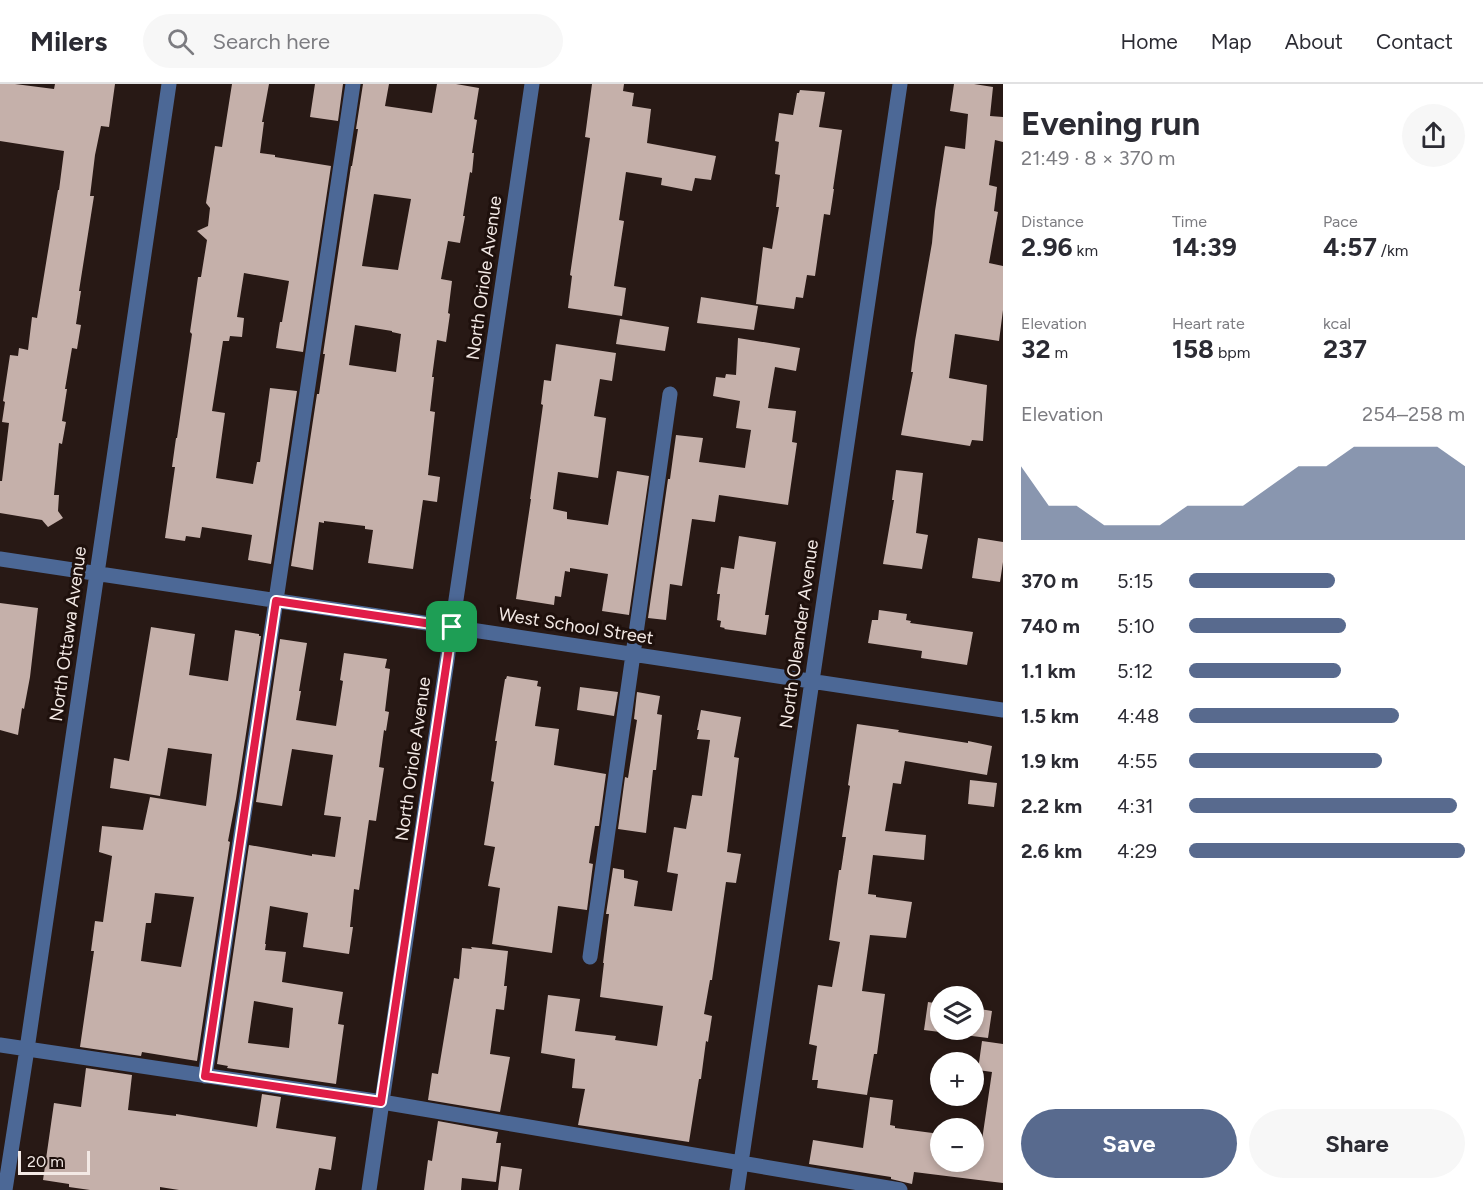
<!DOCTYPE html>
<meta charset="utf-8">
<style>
:root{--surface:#fff;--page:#f7f7f7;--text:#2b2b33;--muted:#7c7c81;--line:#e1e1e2;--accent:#586a8e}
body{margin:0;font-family:Figtree,sans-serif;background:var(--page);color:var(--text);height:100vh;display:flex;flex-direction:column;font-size:22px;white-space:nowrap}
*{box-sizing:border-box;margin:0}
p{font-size:20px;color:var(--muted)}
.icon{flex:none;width:33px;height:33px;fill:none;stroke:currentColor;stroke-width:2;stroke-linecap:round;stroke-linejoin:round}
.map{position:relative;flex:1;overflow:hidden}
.drawer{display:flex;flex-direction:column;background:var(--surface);width:480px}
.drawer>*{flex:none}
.fabs{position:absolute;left:930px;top:902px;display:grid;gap:12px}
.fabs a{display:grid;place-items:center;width:54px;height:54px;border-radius:50%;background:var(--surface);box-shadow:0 3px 9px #0003;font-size:30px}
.scale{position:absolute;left:18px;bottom:15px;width:72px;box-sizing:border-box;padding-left:6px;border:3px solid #f3e9e5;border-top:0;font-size:16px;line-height:21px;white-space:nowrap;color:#f3e9e5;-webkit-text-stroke:4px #1e100c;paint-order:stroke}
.pin{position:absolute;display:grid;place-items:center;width:51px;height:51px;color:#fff;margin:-26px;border-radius:12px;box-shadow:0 3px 9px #0006}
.round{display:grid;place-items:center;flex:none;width:63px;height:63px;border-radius:32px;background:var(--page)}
.summary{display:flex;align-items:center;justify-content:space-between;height:102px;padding:0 18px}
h1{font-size:33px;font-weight:700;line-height:45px}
.stats{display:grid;grid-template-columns:repeat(3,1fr);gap:9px;height:102px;padding:6px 18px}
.stats div{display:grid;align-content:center}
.stats b{font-size:26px;font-weight:700}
.stats small{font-size:16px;font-weight:400}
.stats p{font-size:16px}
.chart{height:168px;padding:12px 18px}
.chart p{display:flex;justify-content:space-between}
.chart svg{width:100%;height:108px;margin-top:6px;fill:var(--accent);opacity:.7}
.button{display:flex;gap:12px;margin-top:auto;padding:12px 18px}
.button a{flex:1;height:69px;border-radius:36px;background:var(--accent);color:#fff;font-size:24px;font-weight:700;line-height:69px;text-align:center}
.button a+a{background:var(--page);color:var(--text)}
ul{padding:0 18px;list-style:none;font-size:20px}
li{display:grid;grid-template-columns:96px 72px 1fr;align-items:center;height:45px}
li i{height:15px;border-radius:8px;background:var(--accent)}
header{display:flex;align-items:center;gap:36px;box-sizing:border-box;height:84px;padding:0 30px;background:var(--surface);border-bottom:2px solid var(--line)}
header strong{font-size:28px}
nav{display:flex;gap:33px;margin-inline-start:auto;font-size:21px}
.search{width:420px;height:54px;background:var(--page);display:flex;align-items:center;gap:15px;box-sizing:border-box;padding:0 21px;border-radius:33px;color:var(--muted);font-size:22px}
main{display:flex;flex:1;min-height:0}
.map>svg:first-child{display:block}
.building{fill:#c5b0aa;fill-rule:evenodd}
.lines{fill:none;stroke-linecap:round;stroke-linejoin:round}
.minor{stroke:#4c6896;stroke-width:15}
.route-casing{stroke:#fff;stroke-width:12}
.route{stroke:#e11d48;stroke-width:8}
.labels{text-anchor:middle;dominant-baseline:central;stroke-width:6;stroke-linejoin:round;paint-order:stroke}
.street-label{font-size:18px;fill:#f3e9e5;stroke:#1e100c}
</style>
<header>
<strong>Milers</strong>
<div class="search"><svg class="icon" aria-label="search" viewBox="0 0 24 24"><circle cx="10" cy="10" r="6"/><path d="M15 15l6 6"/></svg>Search here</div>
<nav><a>Home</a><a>Map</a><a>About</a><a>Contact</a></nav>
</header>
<main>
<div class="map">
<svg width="1003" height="1106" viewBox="0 0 1003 1106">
<rect width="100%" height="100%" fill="#281915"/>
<path class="building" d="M0,0h15l39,5 1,-5h60l-6,43 -8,-1 -6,29 -5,41h4l-15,95h2l-5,33 5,1 -4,24 -5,-1 -7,41h2l-5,32 4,1 -4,22 -3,-1 -5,52h5l-1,16 5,7 -15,9 -6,-7 -42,-7v-32h2l7,-58 -7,-1 3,-20 -2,-1 7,-46 8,1 1,-8 9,2 4,-33 5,1 21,-128h1l5,-39 -64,-10z
M232,0h37l-7,38h2l-4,31 15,2v2l56,9 -28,186 -27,-4 4,-26h2l7,-41 -45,-8 -7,44 7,1 -2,19 -12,-1 -1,5h-6l-11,70 13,2 -9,65 37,6 4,-22h3l10,-74 27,3 -26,173 -23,-4 4,-25 -50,-8 -2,11 -14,-2 -1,5 -20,-3 10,-71h-3l4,-29h1l15,-104 -2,-2 8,-55h3l6,-37 -10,-9 11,-5 2,-18 -4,-5 9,-57 7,1z
M315,0h28l-5,37 -28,-4z
M363,0h26l-4,22 47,7 5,-29h19l23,4 -5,31 3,1 -5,33h2l-2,20 -2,-1 -7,44h2l-5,27 -12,-2 -7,38 11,2 -4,32 2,1 -4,28 -9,-2 -5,37h2l-4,34 5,1 -7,63 12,2 -3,25 -14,-2 -10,69 -45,-6 5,-33 -8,-1v-3l-41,-5v2l-5,-1 -6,48 -22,-4 26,-172h2l6,-40h-2l28,-188h1l6,-37h-2zM374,110l37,5 -13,71 -36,-4zM355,241l37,6v1l9,2 -5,38 -47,-7z
M592,0h32l-1,7 11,2 -2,13 19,3 -4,34 69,13 -5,24 -16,-2 -3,13 -31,-6 1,-7 -36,-6 -7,48 5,1 -10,65 12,2 -4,28 -54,-8 4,-32 -2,-1 20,-137 -5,-1z
M954,0h20l19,3 -3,29 13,1v25l-8,-2 -6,45 8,2 -3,24 4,1 -9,51 14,3v44l-4,31 -44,-7 -6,44 38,7 -4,56 -11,-1 -2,6 -69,-11 12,-63h-2l4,-31 17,-98 3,-32 10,-65 20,3 3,-35 -18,-3z
M800,6l25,2 -6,35 23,3 -9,59h1l-4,26 -6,-1 -9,62 -8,-1 -4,23 -7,-1 -2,12 -38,-5 7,-57 9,2 7,-42h-3l4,-32 -5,-1 4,-32 -4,-1 4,-28 14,2 4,-22h2z
M701,213l57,9 -4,24 -57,-7z
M620,235l49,8 -4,24 -49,-7z
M738,254l62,10 -4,23 -21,-4 -7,41 28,3 -4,31 5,1 -9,62 -69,-10 -4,27 -23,-3 -10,67 -12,-2 -4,36 -18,-2 20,-139h2l6,-44 27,3 -4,24 46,6 6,-38 -15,-2 4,-27 -27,-5 3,-19 9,1 1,-4 10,1z
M556,260l60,9 -4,28 -12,-2 -6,37 12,2 -8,60 -40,-6 -5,37 14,3v7l41,6 9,-54 32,5 -20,139 -27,-4 6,-37 -38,-6v4l-5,-1 -4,26 -6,-1 -1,9 -38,-6 15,-100h-1l13,-94 -2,-1 3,-24 7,1z
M896,386l27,3 -7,60 12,2 -6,34 -39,-5 11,-64h-2z
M739,452l37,6 -11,73h4l-3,20 -42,-6 1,-1 -5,-1 1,-6 -4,-1 3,-26h-3l4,-27 13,2z
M978,454l25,4v20l-3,20 -28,-4z
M0,519l38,5 -8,69 -6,32 -2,-1 -4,27 -18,-5z
M879,526l28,4 -1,6 5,1 -1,2 63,9 -6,33 -46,-7 1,-7 -54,-8 4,-23h6z
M151,543l44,7 -6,41 39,6 7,-51 24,4v2h2l-25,163 -8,42 2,1 -33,219 -55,-9 -1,4 -61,-9 14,-96h-3l4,-30 8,1 9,-66 -13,-4 3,-26 41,4 7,-33 56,9 6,-52 -44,-6 -8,48 -50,-8 4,-30 15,3zM155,809l39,4 -13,70 -40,-6 5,-38h5z
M280,555l27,4 -8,48h2l-5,29 40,6 7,-45 -3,-1 4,-27 43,6 -2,9 5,1 -5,42 4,1 -3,19 -2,-1 -5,37 5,1 -8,53 -7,-1 -10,70 -5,-1 -4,38h3l-4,27 -46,-7 5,-34 -38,-7 -5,38h1l-1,6 21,2 -4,30 61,10 -5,32 6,1 -8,59 -109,-16 1,-2 -11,-2 32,-219 63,11v-2l23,3 6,-40 -17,-2 9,-60 -41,-6 -10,57 -26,-4zM254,917l39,7 -4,40 -41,-5z
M507,592l31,5 -1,5 4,1 -6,39 24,3 -5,36 52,9 -7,52h-4l-6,37 4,1 -6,46 -29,-4 -6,47 -60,-9 8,-56 -12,-2 7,-39 -11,-2 10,-63 -3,-1 6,-40h-2l10,-62h1z
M580,603l38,5 -4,24 -37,-6z
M637,608l23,4 -3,18 5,1 -6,55h-3l-7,63 -28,-4 7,-52 3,1 9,-58 -3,-1z
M701,626l40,7 -7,40 5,1 -12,94 14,2 -5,29 -10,-1 -14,98h-2l-6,34 8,2 -4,26 -2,-1 -5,38h-2l-10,63 -111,-17 7,-36 -13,-1 3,-29 -34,-6 7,-58 32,4 -5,32 41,5 -1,4 42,6 6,-40 -63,-9 4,-34h-1l6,-49h-3l7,-46 11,2v8l14,3 -4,25 38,5 6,-37 -11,-2 7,-45 12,2 6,-34 10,1 8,-56 -13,-1 2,-9h-2z
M857,640l42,6 -1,2 70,11v-2l24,5 -5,29 -82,-14 -4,23 -8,-1 -8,48 41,4 -2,25 -51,-5 -5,39 8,1v2l36,5 -6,36 -36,-3 -8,56 23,3 -8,60h-3l-7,41 -50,-7 1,-8h-6l5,-34 -8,-2 9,-59 14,2 8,-45 -11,-2 10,-70h2l5,-33h-4l8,-51 -2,-1z
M970,696l27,3 -3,24 -26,-3z
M471,863l37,4 -4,35h3l-3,24 -8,-1 -6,45 20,3 -10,55 -72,-12 4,-27 6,1 16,-96 5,1 3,-31 10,1z
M928,918l12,2v25h34v-21l18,3 -4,27 -64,-8z
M982,957l21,3v139l-89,-11 -2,12 -21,-5v-2l-82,-13 4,-24 50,8 7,-51 23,3 -3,25 5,1v2l45,6v27h34v-22l8,1 10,-68 -14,-2z
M86,984l46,7 -4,35 48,6v-2l81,13 5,-33 19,3 -5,31 60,9 -5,33 -12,-2 -4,22h-136l-19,-3v3h-70l-21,-3v-3l-26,-4 11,-77 27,4z
M438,1037l60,11 -2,11h5l-5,39 -34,-4 -1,12h-37l4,-30 4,1z
M501,1082l21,3 -3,21h-21z"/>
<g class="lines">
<path class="minor" d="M0,475l1003,151
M590,873l80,-563
M0,961l382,57 518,88
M205,992l148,-992
M5,1106l22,-141 142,-965
M369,1106l163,-1106
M737,1106l163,-1106"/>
</g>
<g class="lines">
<defs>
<path id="route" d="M276,517l176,26 -71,475 -176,-26z"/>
</defs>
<use href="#route" class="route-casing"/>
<use href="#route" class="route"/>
</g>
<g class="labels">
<g class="street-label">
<text transform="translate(484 194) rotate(-82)">North Oriole Avenue</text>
<text transform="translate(576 542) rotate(9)">West School Street</text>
<text transform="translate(68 550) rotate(-82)">North Ottawa Avenue</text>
<text transform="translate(799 550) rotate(-82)">North Oleander Avenue</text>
<text transform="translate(413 675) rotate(-82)">North Oriole Avenue</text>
</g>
</g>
</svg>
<div class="fabs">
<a><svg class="icon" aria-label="layers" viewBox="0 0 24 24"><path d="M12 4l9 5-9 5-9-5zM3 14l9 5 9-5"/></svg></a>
<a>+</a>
<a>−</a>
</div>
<div class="scale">20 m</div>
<div class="pin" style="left:452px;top:543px;background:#1e9e55"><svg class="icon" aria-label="arrive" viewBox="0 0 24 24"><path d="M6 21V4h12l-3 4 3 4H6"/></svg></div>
</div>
<section class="drawer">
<div class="summary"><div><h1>Evening run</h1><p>21:49 · 8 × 370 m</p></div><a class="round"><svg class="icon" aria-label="share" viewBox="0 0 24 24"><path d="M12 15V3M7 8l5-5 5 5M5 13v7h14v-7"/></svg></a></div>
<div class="stats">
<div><p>Distance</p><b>2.96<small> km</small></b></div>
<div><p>Time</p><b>14:39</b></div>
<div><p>Pace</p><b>4:57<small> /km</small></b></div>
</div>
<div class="stats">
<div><p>Elevation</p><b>32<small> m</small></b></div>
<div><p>Heart rate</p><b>158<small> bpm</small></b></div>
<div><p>kcal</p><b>237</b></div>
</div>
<div class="chart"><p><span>Elevation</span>254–258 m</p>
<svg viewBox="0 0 160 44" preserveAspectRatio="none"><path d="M0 44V14L10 30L20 30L30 38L40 38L50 38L60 30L70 30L80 30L90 22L100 14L110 14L120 6L130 6L140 6L150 6L160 14V44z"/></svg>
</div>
<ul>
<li><b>370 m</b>5:15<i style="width:53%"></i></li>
<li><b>740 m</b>5:10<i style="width:57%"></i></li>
<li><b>1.1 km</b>5:12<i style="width:55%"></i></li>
<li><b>1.5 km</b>4:48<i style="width:76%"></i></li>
<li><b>1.9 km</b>4:55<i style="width:70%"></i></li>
<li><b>2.2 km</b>4:31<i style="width:97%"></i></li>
<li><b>2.6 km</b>4:29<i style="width:100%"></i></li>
</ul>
<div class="button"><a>Save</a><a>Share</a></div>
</section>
</main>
